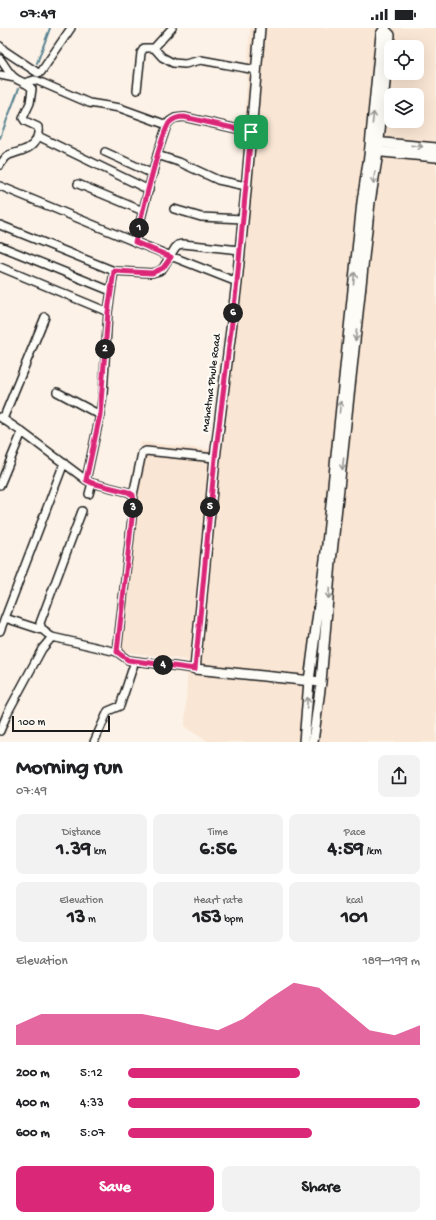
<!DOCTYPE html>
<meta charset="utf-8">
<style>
:root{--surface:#fff;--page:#f2f2f2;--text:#202124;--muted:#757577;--accent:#db2777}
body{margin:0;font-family:"Gochi Hand",sans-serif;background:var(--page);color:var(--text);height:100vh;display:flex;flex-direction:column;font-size:15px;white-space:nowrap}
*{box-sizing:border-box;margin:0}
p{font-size:13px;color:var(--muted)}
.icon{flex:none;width:22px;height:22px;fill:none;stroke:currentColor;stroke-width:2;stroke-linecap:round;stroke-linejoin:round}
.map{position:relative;height:714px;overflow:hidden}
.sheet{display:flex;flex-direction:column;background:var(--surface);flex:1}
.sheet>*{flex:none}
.fabs{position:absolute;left:384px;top:12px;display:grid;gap:8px}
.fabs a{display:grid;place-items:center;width:40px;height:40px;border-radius:8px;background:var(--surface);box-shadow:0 4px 16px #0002;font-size:20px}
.scale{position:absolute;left:12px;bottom:10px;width:98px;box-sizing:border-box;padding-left:4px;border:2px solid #1c1c1c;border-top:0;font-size:11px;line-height:14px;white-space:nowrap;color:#1c1c1c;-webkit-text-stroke:3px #fdfcf7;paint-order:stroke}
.pin{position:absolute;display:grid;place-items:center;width:34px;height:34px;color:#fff;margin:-17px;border-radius:8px;box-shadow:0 2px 6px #0006}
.km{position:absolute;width:20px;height:20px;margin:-10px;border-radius:50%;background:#222;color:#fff;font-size:11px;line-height:20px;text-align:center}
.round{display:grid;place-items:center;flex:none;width:42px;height:42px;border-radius:8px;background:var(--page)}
.headline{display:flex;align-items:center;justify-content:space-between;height:68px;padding:0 16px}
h1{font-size:22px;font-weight:700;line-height:30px}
.figures{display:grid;grid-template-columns:repeat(3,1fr);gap:6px;height:68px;padding:4px 16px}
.figures div{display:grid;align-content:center;border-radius:8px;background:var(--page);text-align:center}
.figures b{font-size:20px;font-weight:700}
.figures small{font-size:11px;font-weight:400}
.figures p{font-size:11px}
.chart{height:112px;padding:8px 16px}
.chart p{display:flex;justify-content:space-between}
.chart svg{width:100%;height:72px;margin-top:4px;fill:var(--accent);opacity:.7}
.primary-button{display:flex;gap:8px;margin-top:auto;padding:8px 16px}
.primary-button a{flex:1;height:46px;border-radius:8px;background:var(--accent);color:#fff;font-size:16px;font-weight:700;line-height:46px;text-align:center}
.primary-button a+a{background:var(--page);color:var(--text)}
ul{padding:0 16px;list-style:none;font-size:13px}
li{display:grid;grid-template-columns:64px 48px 1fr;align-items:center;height:30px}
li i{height:10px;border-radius:5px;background:var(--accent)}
.status{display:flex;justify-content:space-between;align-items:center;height:28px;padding:0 20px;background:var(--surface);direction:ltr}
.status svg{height:11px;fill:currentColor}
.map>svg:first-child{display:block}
.built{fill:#fae6d4;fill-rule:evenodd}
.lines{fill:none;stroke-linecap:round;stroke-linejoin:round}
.stream{stroke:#578290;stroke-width:2}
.minor-casing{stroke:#1c1c1c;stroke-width:10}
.tertiary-casing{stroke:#1c1c1c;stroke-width:12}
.minor{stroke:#fdfcf7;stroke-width:7}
.tertiary{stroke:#fdfcf7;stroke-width:9}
.oneway{stroke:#989794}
.route-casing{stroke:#fff;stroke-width:8}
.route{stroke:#db2777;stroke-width:5}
.labels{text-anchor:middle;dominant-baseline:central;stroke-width:4;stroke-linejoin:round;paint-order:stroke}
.street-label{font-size:11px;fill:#1c1c1c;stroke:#fdfcf7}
</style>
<div class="status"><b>07:49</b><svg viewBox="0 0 49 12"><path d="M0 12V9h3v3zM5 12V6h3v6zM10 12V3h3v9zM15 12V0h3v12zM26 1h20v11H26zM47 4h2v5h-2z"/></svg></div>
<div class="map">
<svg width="436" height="714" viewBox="0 0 436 714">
<rect width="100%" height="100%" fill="#fcf2e7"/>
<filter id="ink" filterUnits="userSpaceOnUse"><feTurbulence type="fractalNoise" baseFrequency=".025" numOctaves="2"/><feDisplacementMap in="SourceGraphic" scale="8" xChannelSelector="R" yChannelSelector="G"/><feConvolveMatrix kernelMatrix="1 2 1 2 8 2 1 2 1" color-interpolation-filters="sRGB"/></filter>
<g filter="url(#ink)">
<path class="built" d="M250,0h186v714h-227l-24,-15 3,-67 -76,-10 29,-208 74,8 24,-236zM391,19h26v26h-26zM391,67h26v26h-26z"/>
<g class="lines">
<path class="stream" d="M37,35l13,-35
M0,110l19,-50"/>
<defs>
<path id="minor" d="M0,18l5,5 33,22 3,-1 30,-44
M154,20l8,9 11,6 12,1 16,-4 55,10
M0,31c5,6 8,14 15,19 5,4 13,5 17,11l-2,14 -7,15 2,3 13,6c1,5 0,8 -2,13 -5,10 -17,11 -27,15l-3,2 -6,8
M0,47l15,3
M24,55l10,-3 4,1 51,22 31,5 47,17
M137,62l4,-37 3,-5h10l18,-20
M38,108l111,54
M105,124l48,22
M157,127l22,7 39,18 28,6
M78,156l65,27
M0,158l135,56
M174,181l27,8 42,2
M0,197l114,46 38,2 7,-2 4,-3 12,-20 3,-3 5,-1 57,6
M0,218l111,45 3,-20
M0,239l108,45 3,-21
M237,254l-102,-40 23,-90 9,-27 3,-4 5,-3 9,-1 67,15
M57,364l43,23
M0,389l22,15 64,48 6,3 36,9 5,3
M3,391l42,-102
M86,452l14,-65 3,-21 5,-82
M0,457l22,-53
M89,466l3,-11
M5,590l37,12
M0,603l64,-168
M52,609l65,15 11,8 67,9
M117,624l17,-152 -1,-5 9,-42 4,-2 69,7
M0,703l8,-19 34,-63 10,-12c-6,-4 -11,-7 -12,-14l42,-112
M94,714l14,-31 12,-5 15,-45"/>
<path id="tertiary" d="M260,0l-14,163 -9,91 -22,176 -20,211 126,13
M374,114l62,6
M372,123l64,6
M304,714l5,-61 18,-137 35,-342 7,-46 12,-122 4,-6
M313,714l8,-60 10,-120 39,-360 7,-43 13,-124 -5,-5"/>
</defs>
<use href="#minor" class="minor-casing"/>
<use href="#tertiary" class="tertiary-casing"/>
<use href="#minor" class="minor"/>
<use href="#tertiary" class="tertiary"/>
</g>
<defs><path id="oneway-shaft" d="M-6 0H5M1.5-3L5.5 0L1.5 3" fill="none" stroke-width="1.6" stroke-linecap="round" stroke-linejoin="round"/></defs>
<g class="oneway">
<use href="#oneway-shaft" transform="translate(373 90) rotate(-84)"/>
<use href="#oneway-shaft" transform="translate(417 118) rotate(6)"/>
<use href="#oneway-shaft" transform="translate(374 150) rotate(100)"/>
<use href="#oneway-shaft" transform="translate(354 250) rotate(-84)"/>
<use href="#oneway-shaft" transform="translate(356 307) rotate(96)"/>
<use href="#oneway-shaft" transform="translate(340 379) rotate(-84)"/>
<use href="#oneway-shaft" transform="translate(343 436) rotate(96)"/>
<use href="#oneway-shaft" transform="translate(329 565) rotate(95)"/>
<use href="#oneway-shaft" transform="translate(307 675) rotate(-85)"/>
</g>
</g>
<g class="lines" filter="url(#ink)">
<defs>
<path id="route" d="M184,89l67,15 -14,150 -22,176 -20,211 -67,-9 -11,-8 17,-152 -1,-5 -5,-3 -36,-9 -6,-3 14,-65 8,-103 6,-41 38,2 11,-5 8,-11 -36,-15c5,-18 26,-112 35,-120 4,-4 9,-5 14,-5z"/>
</defs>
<use href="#route" class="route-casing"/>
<use href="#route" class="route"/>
</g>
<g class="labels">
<g class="street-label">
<text transform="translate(212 355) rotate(-83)">Mahatma Phule Road</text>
</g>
</g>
</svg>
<div class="fabs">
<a><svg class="icon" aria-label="locate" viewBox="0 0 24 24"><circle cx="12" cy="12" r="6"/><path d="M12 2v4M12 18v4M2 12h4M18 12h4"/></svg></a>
<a><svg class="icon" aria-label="layers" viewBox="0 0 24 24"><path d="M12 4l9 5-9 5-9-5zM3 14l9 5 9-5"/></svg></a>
</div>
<div class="scale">100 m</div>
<div class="pin" style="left:251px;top:104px;background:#1e9e55"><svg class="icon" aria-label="arrive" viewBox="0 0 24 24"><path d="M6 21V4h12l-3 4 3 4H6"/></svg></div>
<b class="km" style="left:139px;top:200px">1</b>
<b class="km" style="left:105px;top:321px">2</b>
<b class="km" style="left:133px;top:480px">3</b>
<b class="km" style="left:163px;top:637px">4</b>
<b class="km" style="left:210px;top:479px">5</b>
<b class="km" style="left:233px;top:285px">6</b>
</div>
<section class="sheet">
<div class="headline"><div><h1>Morning run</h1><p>07:49</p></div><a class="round"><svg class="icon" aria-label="share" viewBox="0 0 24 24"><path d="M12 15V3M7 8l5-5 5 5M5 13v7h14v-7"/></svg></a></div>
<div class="figures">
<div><p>Distance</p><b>1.39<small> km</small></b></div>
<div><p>Time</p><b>6:56</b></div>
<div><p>Pace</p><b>4:59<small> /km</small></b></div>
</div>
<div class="figures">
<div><p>Elevation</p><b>13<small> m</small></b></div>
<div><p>Heart rate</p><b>153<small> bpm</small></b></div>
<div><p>kcal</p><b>101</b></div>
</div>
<div class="chart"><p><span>Elevation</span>189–199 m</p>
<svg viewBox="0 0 160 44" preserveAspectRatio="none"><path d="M0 44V32L10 25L20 25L30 25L40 25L50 25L60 28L70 32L80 35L90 28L100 16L110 6L120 9L130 22L140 35L150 38L160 32V44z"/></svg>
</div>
<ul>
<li><b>200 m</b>5:12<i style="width:59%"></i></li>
<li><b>400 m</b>4:33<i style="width:100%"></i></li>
<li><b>600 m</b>5:07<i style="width:63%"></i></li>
</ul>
<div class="primary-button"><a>Save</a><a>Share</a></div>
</section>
